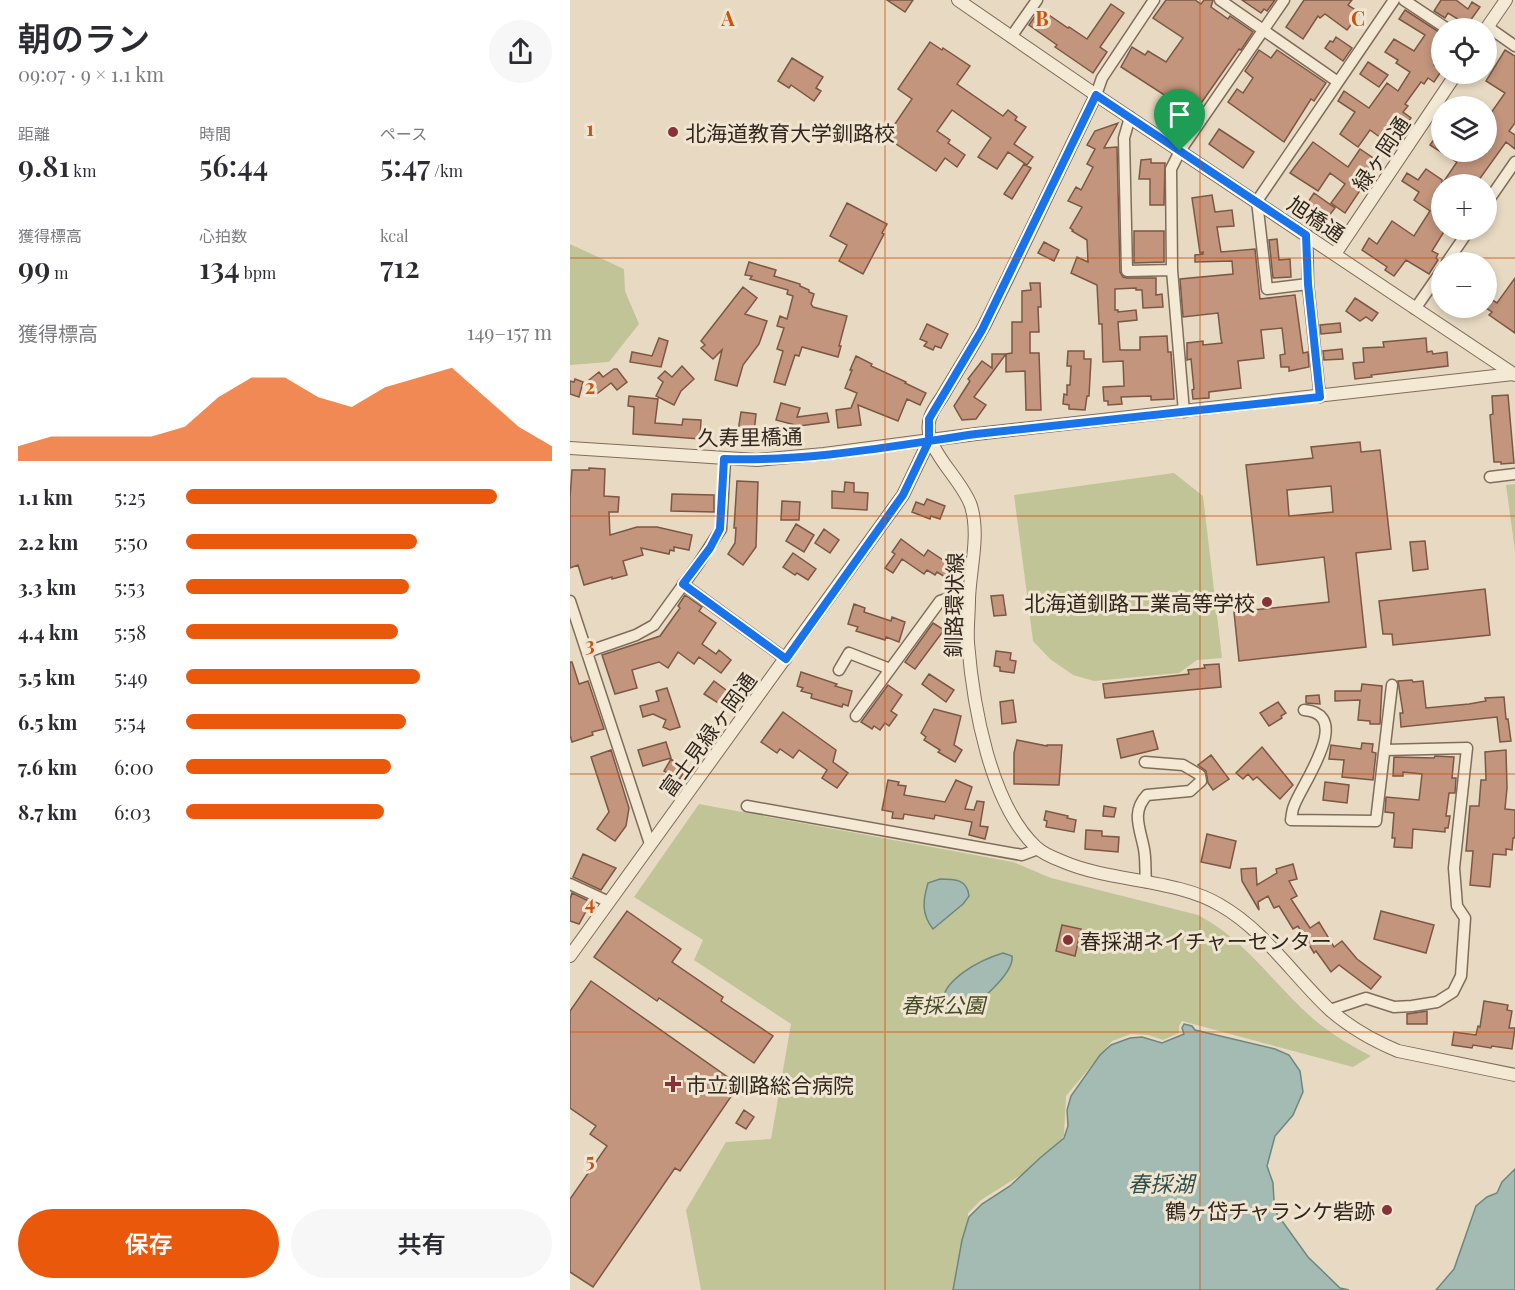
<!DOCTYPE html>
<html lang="ja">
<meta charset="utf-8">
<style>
:root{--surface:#fff;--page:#f7f7f7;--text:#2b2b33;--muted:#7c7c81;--accent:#ea580c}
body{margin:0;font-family:"Playfair Display","Noto Sans JP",serif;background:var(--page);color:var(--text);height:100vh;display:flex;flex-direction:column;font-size:22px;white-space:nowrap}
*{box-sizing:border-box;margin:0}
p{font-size:20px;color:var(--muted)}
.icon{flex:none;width:33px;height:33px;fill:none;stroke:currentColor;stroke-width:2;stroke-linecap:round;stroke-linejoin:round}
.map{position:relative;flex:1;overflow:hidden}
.side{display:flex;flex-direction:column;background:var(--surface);width:570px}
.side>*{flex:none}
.controls{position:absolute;left:861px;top:18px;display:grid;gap:12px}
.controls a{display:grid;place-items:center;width:66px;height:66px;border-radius:50%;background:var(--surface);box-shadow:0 3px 9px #0003;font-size:30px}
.pin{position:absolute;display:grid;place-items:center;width:51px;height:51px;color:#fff;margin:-62px -26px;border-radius:50% 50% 50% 0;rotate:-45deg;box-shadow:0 0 6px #0007}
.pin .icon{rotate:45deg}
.round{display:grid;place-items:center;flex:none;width:63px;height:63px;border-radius:32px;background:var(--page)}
.summary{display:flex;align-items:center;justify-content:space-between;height:102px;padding:0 18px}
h1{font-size:33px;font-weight:600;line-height:45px}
.figures{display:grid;grid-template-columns:repeat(3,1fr);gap:9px;height:102px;padding:6px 18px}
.figures div{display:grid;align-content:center}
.figures b{font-size:30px;font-weight:600}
.figures small{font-size:16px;font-weight:400}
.figures p{font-size:16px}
.chart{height:168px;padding:12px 18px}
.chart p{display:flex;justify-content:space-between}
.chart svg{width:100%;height:108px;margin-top:6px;fill:var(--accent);opacity:.7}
.button{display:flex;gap:12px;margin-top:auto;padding:12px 18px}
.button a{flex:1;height:69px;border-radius:36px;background:var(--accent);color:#fff;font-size:24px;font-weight:600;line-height:69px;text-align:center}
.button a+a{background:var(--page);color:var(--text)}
ul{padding:0 18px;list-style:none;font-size:20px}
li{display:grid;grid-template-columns:96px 72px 1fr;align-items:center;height:45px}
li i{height:15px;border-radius:8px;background:var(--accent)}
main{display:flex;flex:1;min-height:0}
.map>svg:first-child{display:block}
.green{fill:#c1c497}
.water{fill:#a4bbb3;stroke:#6c877f;stroke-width:1.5}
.building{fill:#c2957c;stroke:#7c5744;stroke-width:1.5;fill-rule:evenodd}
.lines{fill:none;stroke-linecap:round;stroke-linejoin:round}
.minor-casing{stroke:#7f6d5b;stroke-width:13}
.tertiary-casing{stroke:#7f6d5b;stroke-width:14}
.minor{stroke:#f4e9d4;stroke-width:10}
.tertiary{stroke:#f4e9d4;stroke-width:12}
.route-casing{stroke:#fff;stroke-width:12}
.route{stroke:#1a73e8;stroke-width:8}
.grid{fill:none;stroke:#cd510f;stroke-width:1.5;stroke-opacity:0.55}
.poi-dot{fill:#873237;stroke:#f0e5d0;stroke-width:2}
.labels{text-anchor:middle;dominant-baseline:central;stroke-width:6;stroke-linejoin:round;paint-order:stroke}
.poi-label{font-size:21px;fill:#31261e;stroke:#f0e5d0;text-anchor:start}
.street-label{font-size:21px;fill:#31261e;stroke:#f0e5d0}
.park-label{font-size:21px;font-style:italic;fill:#444b27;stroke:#f0e5d0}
.water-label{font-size:22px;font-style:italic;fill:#2f4f4b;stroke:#f0e5d0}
.grid-label{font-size:20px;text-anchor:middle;font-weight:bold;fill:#cd510f;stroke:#f0e5d0;stroke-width:6;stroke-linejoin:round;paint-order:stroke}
</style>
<main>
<section class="side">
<div class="summary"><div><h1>朝のラン</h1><p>09:07 · 9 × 1.1 km</p></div><a class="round"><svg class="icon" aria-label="share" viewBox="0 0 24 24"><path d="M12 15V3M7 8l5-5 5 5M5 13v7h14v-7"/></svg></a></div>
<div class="figures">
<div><p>距離</p><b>9.81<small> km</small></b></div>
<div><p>時間</p><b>56:44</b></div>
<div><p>ペース</p><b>5:47<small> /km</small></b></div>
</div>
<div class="figures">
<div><p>獲得標高</p><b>99<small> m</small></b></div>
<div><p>心拍数</p><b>134<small> bpm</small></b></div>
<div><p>kcal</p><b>712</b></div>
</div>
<div class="chart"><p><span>獲得標高</span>149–157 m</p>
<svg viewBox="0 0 160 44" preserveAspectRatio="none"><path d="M0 44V38L10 34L20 34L30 34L40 34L50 30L60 18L70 10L80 10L90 18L100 22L110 14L120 10L130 6L140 18L150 30L160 38V44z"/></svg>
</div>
<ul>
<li><b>1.1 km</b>5:25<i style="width:85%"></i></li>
<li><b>2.2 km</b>5:50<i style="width:63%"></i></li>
<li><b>3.3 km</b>5:53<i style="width:61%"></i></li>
<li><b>4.4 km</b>5:58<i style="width:58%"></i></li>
<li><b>5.5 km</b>5:49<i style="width:64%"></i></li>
<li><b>6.5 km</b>5:54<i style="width:60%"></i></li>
<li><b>7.6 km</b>6:00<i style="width:56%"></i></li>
<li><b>8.7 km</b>6:03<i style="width:54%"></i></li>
</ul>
<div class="button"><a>保存</a><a>共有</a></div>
</section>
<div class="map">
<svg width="945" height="1290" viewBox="0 0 945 1290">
<rect width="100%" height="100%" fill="#e8dac2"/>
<path class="green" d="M0,244l54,25 1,22 14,33 -30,38 -39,3z
M604,473l29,23 19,162 -25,2 -18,13 -85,8 -21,-6 -23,-16 -17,-18 -19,-146z
M945,484v67l-9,-66z
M129,804l314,58 38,16 147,37c50,26 77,72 119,107 17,14 35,24 54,34l-18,11 -171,-46 -3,5v7l-16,7 -15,-5 -17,-1 -19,7 -46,55 -2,39 -10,18 -14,16 -16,4 -43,27 -13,13 -1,77h-266l-15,-80 40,-68 45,-3 20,-115 -97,-64 9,-20 -69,-43z"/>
<path class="water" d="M370,879c15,0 27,0 29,17l-6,8 -30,25c-12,-15 -10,-29 -5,-46z
M433,953l9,3c3,17 -37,51 -52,58l-10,-2 -7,-5c-5,-27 40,-48 60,-54z
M614,1024l8,2 3,4 80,19 14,6 11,16 3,21 -10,23 -18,21 -8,30 6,17 1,18 3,13 31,43 32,31 9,2h-396l9,-50 7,-23 13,-13 28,-18 30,-28 24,-20 4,-12 -1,-16 4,-14 29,-41 11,-10 19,-7 12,-1 20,6 22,-9 -2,-6z
M945,1169v121h-79l18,-21 22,-63 11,-9 10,-4 5,-11z"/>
<path class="building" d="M317,0h26l-8,12z
M596,0h29l6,4 3,-4h9l-2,7 17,12 2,-3 23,16 -12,18 -2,-1 -42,60 2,2 -15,21 -16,-11 12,-16 -59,-38 11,-20 13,8 3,-4 18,11 17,-24 -30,-20z
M672,0h33l-8,11 -3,-2 -3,4z
M734,0h48l-4,5 12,8 -13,17 -22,-16 -5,4 -2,-2 -15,23 -17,-12z
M871,0h15l12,9 4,-7 8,5 -15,21h-9l5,-7 -13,-8 -3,5 -11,-7z
M541,4l13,9 -24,34 7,5 -14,21 -38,-26 2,-2 -28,-20 11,-16 28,19 1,-1 18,12z
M835,10l37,24v20l-8,11 8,5 -8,12 -6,-4 -4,6 -3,-2 -16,22 3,2 -5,6 8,6 -19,28 -22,-16 -12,17 -18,-13 15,-22 -17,-11 6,-10 25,17 18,-25 11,8 12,-19 -14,-9 2,-3 -13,-8 9,-13 20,12 11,-16 -26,-16z
M766,37l16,11 -9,13 -18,-13 5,-7 3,1z
M360,42l12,8 1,-2 27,18 -13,18 46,32 5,-6 9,7 -2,3 11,7 -12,17 19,13 -6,8 -19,-13 -11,17 -19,-12 13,-19 -39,-28 -15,21 13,9 -2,3 17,12 -8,12 -12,-9 -9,13 -50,-34 26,-38 -14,-10z
M689,50l12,8 6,-8 49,33 -12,18 -3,-2 -27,43 -56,-40 9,-13 6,4 10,-15 -8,-7z
M935,50l10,6v67l-6,8 6,4v14l-9,-7 -30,42h-34v46h3l-13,21 6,3 -2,4 2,2 -9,14 -23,-14 -12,16 -9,-6 2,-3 -25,-17 7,-12 8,6 15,-23 22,15 16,-25 -16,-11 5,-8 -17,-11 5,-8 11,7 8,-11 16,11v4l15,-22 -27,-17 12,-17v24h44v-32l19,-27 -19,-12z
M222,58l31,19 -7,11 5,3 -7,10 -23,-16 -2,3 -11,-7z
M798,62l20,13 -9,12 -19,-13z
M548,123l-14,25 13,-1 3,125 3,5 4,1h29v17l6,-1 1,13 -20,1 -1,-18h-6v-2l-21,1v21h3v2l18,-2 1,10 -19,2 2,28h20v-13l27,-1 1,16h3l3,47 -23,1v-4l-30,1 1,7 -14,1v-4h-4l-1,-14 21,-1 -1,-25 -20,1 -1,-38h-3l-2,-39 -26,-12 6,-16 11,5 -1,-22 -15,-9 1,-1 -3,-2 12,-21 -14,-6 8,-14 5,3 12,-23 -6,-3 8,-15 -8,-4 8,-14z
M649,129l35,23 -11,16 -34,-24z
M743,142l35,25 12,-18 19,13 -34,51 -14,-10 14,-19 -15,-11 -12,18 -28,-18z
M581,159v4h14l-1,42h-14v-26h-11l2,-19z
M454,164l7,4 -19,31 -8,-5z
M744,193l21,15 -13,17 -20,-14z
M642,195l3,17 17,-2 2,16 -17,1 4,25 34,-3 5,50 35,-4 8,58 5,-1 1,15 -20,4v-4h-8l-1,-12 5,-1 -3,-26 -21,2 3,28 -26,3 3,27 -32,4v6l-16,1 -1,-9 2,-1 -3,-30 -4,1v-17l16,-2v4l19,-2 -1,-4 -3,-26 -35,4 -3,-38 53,-5 -1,-13 -37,1v-7l8,-1v-2l-3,1 -8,-55z
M277,203l40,21 -5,9 2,1 -21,40 -24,-13 8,-16 -17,-9z
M564,231h30v31l-30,1z
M707,239l2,21 11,-1 1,18 -18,1 -4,-38z
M474,242l15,8 -5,11 -16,-8z
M179,262l27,8 -2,6 26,8v2l9,4v2l5,2 -3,10 2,3 34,9 -8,30h2l-3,11 -36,-10 -3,9 -4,-1 -10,30 -11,-3 9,-31 -6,-2 7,-21 -7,-2 3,-10 7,3 6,-23 -6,-2 1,-4 -38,-11 2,-3 -7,-1z
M945,278v55l-26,-18 3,-3 -6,-4v-12l11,7z
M460,283h10l1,24h-3l1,25h-9v21h9l2,57h-15l-1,-39 -19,1v-18l6,-1v-31h10v-31l9,-1z
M173,287l14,11 -12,16 22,7 -8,23 -16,21 -6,21 -22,-6 7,-30 -9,9 -12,-11 4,-3 -4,-4z
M785,298l23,15 -6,8 -6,-4 -6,4 -14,-10z
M770,323l1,9 -20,2 -1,-9z
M357,324l21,10 -7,14 -6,-2 -2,4 -9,-4 3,-4 -7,-3z
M89,338l9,3 -7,26 -31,-5 2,-10 20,4z
M856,338l1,14 5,-1 1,3 14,-2 1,14 -77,9 1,2 -17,2 -2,-16 11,-1 -1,-14 21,-1 -1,-5z
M772,349l1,10 -19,1 -1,-9z
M498,351h16v8h7l-2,37h-2l-2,14 -16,-1v-4l-6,-1 1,-10 3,1v-10h3l1,-19h-4z
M422,354h14l-32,43 12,8 -10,14 -14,1 -8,-14 16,-25 -2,-2 14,-18 10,7z
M286,356l16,8 -1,2 35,16 -1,1 21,10 -6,12 -13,-6 -9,22 -40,-16 3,20 -23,3 -2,-18 15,-2 6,-15 -12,-5 7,-18h-2z
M112,366l12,13 -13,12 -7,14 -18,-9 7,-14 -5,-4 7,-7 7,6z
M44,369h3l10,13 -10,8 -6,-7 -17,13 -5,-7 4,-4 -4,-5 10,-8 4,5z
M5,379l8,3 -4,15 -9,-3v-13l4,1z
M938,395l6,68 -13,1v-2h-7l-4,-47 3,-1 -1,-18z
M59,396l29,3 -3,24 27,2 1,-6 18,1 -1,19 -67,-5 1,-27 -6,-1z
M211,403l19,5 -3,9 30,-4 2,9 -30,4 -23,-6z
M171,412l15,2 -2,19 -16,-2z
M790,442l1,10 19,-2 11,99 -35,4 10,94 -127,14 -5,-49 95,-10 -5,-45 -67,8 -11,-100 67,-7 -2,-11zM761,486l2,26 -44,4 -2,-26z
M19,468l16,1 -1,27 15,1 -1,15h-9l1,23 27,-8h20l35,8 -3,15 -15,-3v4l-4,-1 -1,4 -28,-6 2,7 -20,6 4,14 -15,4v-2l-28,8 -6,-20 -8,3v-70l2,-28h17z
M167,481l21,1 -2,65 -13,18 -15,-11 7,-11 1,-15h-2z
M275,482l9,1v9l14,1 -1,17 -35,-2v-17l12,1z
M102,494l42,1v17l-43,-1z
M357,499l18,7 -5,13 -9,-3 -1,3 -18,-7 4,-10 8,3z
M212,501l18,1 -1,18h-18z
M226,524l18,11 -10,17 -18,-11z
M254,529l15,11 -9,13 -15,-10z
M331,539l23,17 4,-6 24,16 -7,11 -8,-5 -2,3 -8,-5 -3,4 -22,-15 -9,14 -8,-5 10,-14 -3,-2z
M855,541l3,28 -15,2 -3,-29z
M223,553l23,16 -8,11 -11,-7 -2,2 -12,-8z
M915,589l5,46 -97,10 -1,-11h-9l-4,-33z
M115,595l17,12 -3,4 17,12 -14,21 14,10 3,-4 12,10 -10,13 -22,-16 -5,7 -16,-12 -10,16 -9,-6 -27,8 5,18 -22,6 -13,-39 58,-19 20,-28 -2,-2z
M433,595l3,20 -12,1 -3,-20z
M284,604l11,4 -1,4 27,9 1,-4 13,5 -6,20 -13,-5 -1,3 -29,-9 2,-4 -10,-3z
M363,623l11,7 -29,39 -10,-7z
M426,651l15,2 -1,7 6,1 -2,12 -14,-2v-4l-6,-1z
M0,662h2l7,22 9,-3 16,48 -12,3 1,3 -21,7 -2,-7z
M649,664l2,23 -116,11 -2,-14 86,-10 -1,-4 17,-2 -1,-3z
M231,672l36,12 -2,2 17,5 -4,15 -5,-2 -1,3 -31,-9 1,-4 -11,-3 2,-3 -6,-2z
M359,674l25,16 -8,12 -24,-18z
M842,680l1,2 10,-1 3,27 43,-4 17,-3 -1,-3 19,-1 2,22h2l3,22 -11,1 -3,-25 -96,10 -1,-14h3l-5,-32z
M144,681l24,18 -6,8 -6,-5 -3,4 -19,-12z
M792,684l20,2 -2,38h-10v-3l-12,-1 2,-20 -25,1v-10h26z
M318,685l14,10 -11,16 6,4 -8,11 -4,-3 -5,7 -6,-4 -2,3 -11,-7z
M97,688l13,39 -10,3 -7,-3 3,-7 -13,-6 -10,3 -3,-11 19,-5 -3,-10z
M749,695l1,9 -14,-1v-7z
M443,700l3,22 -14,2 -2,-22z
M708,702l8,11 -5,3 1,2 -13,8 -9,-13z
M364,709l27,7 -7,29 8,5 -7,12 -17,-10 2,-2 -16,-10 2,-3 -5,-4z
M213,712l53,38 -3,12 15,11 -11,15 -15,-10 5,-8 -28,-20 -6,8 -13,-9 -3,4 -16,-11z
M583,731l5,18 -37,9 -4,-19z
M447,740l30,6v-1h15l-3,40 -45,-1v-31z
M96,742l5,16 -28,8 -5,-16z
M792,743l11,1 -1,8 4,1 -3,27 -31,-3 2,-17 -15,-1 2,-14 30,4z
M692,747l31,38 -13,14 -23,-22 -4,3 -5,-6 -5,5 -7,-6z
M41,750l18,58 -3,18 -11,15 -18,-12 12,-17 -18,-55z
M936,750l1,38 -2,21 10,1v28h-2l-1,12 -6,-1v6l-13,-1 -3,33 -20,-2 3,-34h-7l4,-45h9l2,-26h5l-1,-28z
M641,755l18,24 -16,11 -5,-7 -2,-12 -8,-6z
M865,756l19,1 -2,21h4l-1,15h-6l-3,23h4l-2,12h-3v4l-32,-3 -1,19 -18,-1 1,-9h-3l2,-25 -9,-1 1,-15 33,3 3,-26 -19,-2v4h-10l1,-19 40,1z
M101,759l15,10 -7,11 -15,-9z
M318,780l11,2 -1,3 8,1 -2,9 41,7 11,-22 16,7 -7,22 9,1 3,-9 7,1 -4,24 8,1 -3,12 -16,-4 3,-13 -37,-7 -1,4 -30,-5 -1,5 -11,-1 1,-6 -11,-2z
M755,782l24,3 -2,18 -24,-3z
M534,806l12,2 -2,9 -11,-1z
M476,811l22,5 -1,2 9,2 -2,12 -28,-5 1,-6 -3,-1z
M516,830l16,1v5l17,1 -1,15 -33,-3z
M637,834l29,7 -6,27 -29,-6z
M13,854l33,14 -15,22 -28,-13z
M723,864l4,15 -8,2 8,15 -6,3 19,29 9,-6 15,25 8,-6 15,18 24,18 -10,12 -32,-24 -8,7 -15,-21 -2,2 -16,-27 -5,3 -14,-23 -5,2 -6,-12 -10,6 1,8 -17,-29 -1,-12 15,-1 1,17 20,-12 -1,-4z
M2,893l19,9 -12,22 -9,-3v-22z
M57,911l54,38 -9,13 51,35 -2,4 52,35 -19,27 -95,-65 -2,3 -63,-44z
M811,911l53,14 -8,28 -52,-14z
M492,925l19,4 -6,27 -19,-5z
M21,981l148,104 -59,86 -5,-3 -82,119 -23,-15v-73l37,-53 -17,-12 6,-8 -26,-18v-97z
M914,1001l24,4 -1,5 5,1 -3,17h6l-3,21 -20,-3 -1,2 -18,-3 -1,3 -20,-3 2,-13 22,3 2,-9 2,1z
M857,1011v13h-20v-10z
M174,1110l10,7 -8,12 -10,-6z"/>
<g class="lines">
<defs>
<path id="minor" d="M650,0l118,82
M834,0l42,28
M918,27l27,19
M441,37l26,-37
M526,95l6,-17 52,-78
M560,117l-6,21 3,133 45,-1
M916,204l29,-42
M737,235l1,49 12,113
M877,262l22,-32
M738,284l-41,5 -10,-88 137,-201
M845,309l27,-39
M614,412l-12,-142 -1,-101 9,-18 104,-151
M920,477l25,-3
M113,584l103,75
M0,601l80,243
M17,652l49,-17 18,-10 45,-62 22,-34 4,-70
M269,670l10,-17 41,16
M734,710c51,4 -3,75 -10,96 -2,4 -2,9 -3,14l85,1 16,-136
M286,716l84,-115 29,-9
M575,762l38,3 17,10 1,6 -11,10 -43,4c-16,17 -7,33 -3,54 2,10 1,22 2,33
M177,806l275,49 16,-6
M0,884l39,18
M760,1010l36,-12 28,9 18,-1 25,-4 16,-10 8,-16 4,-58 -8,-12 -3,-38 13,-120 -82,2"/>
<path id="tertiary" d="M388,0l138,95c-38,77 -74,155 -112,231 -13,24 -28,47 -42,71 -4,6 -10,14 -12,21 -10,29 32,60 41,88 9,29 -1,63 -2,93 0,15 -2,30 -1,44 5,62 22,161 68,204 7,7 18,11 28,15 47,20 113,17 156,43 44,25 73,70 109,104 19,17 45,32 69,42l117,24
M916,29l20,-29
M526,95l419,280
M765,254l121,-180
M0,448l187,12 67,-6 152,-20 537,-60
M0,956l333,-461 26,-54"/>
</defs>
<use href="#minor" class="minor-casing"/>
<use href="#tertiary" class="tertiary-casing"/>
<use href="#minor" class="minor"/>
<use href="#tertiary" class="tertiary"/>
</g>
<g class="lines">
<defs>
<path id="route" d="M610,151l-84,-56 -114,235 -53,89v22l-26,54 -117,164 -103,-75 27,-36 10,-19 4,-70c84,3 169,-13 252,-25l344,-37 -12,-113 -2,-49 -126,-84"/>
</defs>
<use href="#route" class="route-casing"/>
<use href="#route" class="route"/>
</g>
<path class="grid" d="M315,0v1290M630,0v1290M0,258h945M0,516h945M0,774h945M0,1032h945"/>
<g class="poi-dot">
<circle cx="103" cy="132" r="6"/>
<circle cx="697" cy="602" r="6"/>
<circle cx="498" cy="940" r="6"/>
<path d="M100 1075h6v6h6v6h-6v6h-6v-6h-6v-6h6z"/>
<circle cx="817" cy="1210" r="6"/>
</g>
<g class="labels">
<g class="poi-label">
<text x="115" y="132">北海道教育大学釧路校</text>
<text x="685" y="602" text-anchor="end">北海道釧路工業高等学校</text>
<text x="510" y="940">春採湖ネイチャーセンター</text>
<text x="116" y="1084">市立釧路総合病院</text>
<text x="805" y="1210" text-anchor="end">鶴ヶ岱チャランケ砦跡</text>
</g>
<g class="street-label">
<text transform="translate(810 153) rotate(-56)">緑ヶ岡通</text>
<text transform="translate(747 218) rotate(34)">旭橋通</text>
<text transform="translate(180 436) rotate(-1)">久寿里橋通</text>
<text transform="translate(383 605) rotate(-89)">釧路環状線</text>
<text transform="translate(137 734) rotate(-54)">富士見緑ヶ岡通</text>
</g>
<g class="park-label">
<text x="373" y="1004">春採公園</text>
</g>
<g class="water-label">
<text x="591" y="1183">春採湖</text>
</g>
</g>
<g class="grid-label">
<text x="158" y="26">A</text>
<text x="472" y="26">B</text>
<text x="788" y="26">C</text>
<text x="20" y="136">1</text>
<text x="20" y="394">2</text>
<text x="20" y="652">3</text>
<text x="20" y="910">4</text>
<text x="20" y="1168">5</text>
</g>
</svg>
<div class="controls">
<a><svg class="icon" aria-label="locate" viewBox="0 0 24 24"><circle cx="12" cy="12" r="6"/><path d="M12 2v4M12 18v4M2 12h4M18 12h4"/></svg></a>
<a><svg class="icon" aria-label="layers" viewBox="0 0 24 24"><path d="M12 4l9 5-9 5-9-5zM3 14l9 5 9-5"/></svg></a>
<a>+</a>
<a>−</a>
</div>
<div class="pin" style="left:610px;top:151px;background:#1e9e55"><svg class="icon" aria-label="arrive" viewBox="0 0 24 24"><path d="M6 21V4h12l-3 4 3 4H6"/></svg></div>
</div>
</main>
